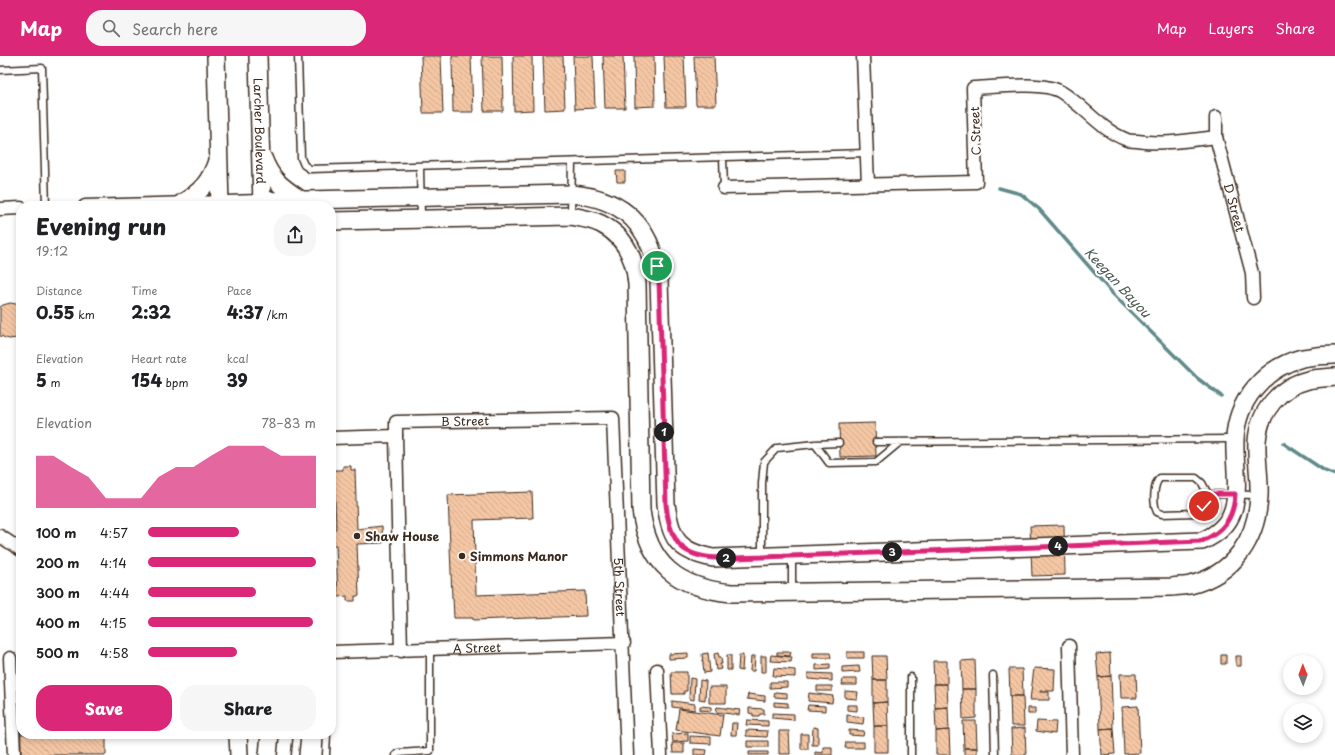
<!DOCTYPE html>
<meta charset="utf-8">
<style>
:root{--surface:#fff;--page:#f6f6f6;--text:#202124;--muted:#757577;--accent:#db2777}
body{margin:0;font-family:"Playpen Sans",sans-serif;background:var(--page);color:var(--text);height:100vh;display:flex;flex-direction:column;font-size:15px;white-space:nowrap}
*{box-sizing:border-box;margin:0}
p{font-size:13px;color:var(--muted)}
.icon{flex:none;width:22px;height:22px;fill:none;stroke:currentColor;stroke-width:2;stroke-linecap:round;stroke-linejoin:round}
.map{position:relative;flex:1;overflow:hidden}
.side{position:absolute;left:16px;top:145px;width:320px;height:538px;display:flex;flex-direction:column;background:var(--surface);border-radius:16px;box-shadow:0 2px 6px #0003}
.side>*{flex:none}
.needle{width:26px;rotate:359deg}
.fabs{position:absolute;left:1283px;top:599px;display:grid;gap:8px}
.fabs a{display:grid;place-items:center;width:40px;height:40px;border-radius:50%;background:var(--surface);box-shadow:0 2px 6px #0003;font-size:20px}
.pin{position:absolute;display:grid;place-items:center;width:34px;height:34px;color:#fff;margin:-17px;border:2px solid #fff;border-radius:50%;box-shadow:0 1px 4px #0007}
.km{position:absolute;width:20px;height:20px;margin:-10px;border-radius:50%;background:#222;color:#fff;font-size:11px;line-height:20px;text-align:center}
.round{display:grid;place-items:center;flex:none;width:42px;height:42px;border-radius:16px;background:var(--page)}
.overview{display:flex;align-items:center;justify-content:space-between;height:68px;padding:0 20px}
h1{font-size:22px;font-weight:800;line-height:30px}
.stats{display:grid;grid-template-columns:repeat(3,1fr);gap:6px;height:68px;padding:4px 20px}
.stats div{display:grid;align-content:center}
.stats b{font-size:17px;font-weight:800}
.stats small{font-size:11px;font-weight:400}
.stats p{font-size:11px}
.chart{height:112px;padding:8px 20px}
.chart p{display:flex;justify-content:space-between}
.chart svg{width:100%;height:72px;margin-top:4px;fill:var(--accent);opacity:.7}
.action{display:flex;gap:8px;margin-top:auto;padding:8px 20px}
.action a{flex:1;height:46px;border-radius:16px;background:var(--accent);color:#fff;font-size:16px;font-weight:800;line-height:46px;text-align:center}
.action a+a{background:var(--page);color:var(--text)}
ul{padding:0 20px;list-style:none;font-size:13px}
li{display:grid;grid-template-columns:64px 48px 1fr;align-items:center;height:30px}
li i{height:10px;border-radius:5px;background:var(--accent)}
header{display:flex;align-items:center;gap:24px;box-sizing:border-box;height:56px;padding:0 20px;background:var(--accent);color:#fff}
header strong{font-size:19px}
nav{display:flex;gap:22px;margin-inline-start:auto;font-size:14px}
.search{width:280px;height:36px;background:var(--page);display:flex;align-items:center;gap:10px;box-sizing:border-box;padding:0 14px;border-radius:16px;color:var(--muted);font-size:15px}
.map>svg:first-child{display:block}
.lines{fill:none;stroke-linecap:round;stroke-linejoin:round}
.stream{stroke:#608989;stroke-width:3.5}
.building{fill:url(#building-back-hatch);stroke:#3b2a1e}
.lane-casing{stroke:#3b2a1e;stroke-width:9}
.street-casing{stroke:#3b2a1e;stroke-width:15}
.secondary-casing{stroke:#3b2a1e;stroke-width:20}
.lane{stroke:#fff;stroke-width:6}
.street{stroke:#fff;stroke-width:12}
.secondary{stroke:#fff;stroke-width:17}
.route-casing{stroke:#fff;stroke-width:8}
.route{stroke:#db2777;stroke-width:5}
.poi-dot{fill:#3b2a1e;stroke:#fff;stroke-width:1.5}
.labels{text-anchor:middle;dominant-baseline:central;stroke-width:4;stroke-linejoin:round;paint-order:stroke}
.street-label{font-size:12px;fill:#3b2a1e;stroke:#fff}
.poi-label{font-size:12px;font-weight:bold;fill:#3b2a1e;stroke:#fff;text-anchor:start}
.water-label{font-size:13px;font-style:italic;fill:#4d5a53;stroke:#fff}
</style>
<header>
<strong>Map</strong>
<div class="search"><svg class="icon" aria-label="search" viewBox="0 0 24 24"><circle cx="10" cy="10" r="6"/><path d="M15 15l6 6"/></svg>Search here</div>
<nav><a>Map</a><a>Layers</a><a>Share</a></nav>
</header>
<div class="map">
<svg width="1335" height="699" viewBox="0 0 1335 699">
<defs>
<pattern id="building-back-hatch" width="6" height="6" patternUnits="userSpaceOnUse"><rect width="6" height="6" fill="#f4c6a4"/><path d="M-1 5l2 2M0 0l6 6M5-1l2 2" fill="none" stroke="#d2aa8d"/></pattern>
</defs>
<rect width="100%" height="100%" fill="#fff"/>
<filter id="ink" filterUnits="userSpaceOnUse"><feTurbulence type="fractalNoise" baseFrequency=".025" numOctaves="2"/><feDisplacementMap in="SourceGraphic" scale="8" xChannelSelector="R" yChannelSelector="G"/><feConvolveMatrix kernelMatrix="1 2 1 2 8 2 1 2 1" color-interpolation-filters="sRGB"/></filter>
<g filter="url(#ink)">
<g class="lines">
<path class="stream" d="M999,132l22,6 18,15 74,85 84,84 24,18
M1283,387l42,28 10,4"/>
</g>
<path class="building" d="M421,0h20l2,57h-20z
M452,0h19l2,56h-20z
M482,0h20l1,55h-19z
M513,0h19l1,54 -19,1z
M543,0h20l2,53 -20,1z
M573,0h20l2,52 -20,1z
M603,0h20l2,52h-20z
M634,0h20l1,50 -20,1z
M664,0h20l2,51h-20z
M694,0h20l2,49h-20z
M616,115h9v11h-8z
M10,247l6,1 5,4v27l-4,3 -8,1 -9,-3v-29l3,-2z
M875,367l1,33 -36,1 -1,-33z
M343,410h8v4h4l2,59 25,-3 1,17 -26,1 2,52h-4v5h-8v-5l-9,1 -2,-52h-5v-16h5l-2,-59h9z
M532,436l1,26 -59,2 2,75 109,-4 1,25 -113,4v-2h-19l-1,-20h-1l-4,-103z
M1064,469l1,50 -33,1 -2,-50z
M777,596h14l-1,4 -13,-1z
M847,596h17v6h-17z
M688,597v5l-19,1v-5z
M708,597l2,19 -6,1 -2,-19z
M718,597l1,4h2l1,7h-2l1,5 -5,1 -2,-16z
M813,597h17l1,5h-18z
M1110,597l1,23 -13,1 -2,-23z
M727,599h4v15h-4z
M739,599h4l-1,16 -4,-1z
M771,599l21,2 -1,5 -21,-1z
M1221,599h5v9h-5z
M751,600h4l-1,15h-4z
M761,600h5v16h-5z
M872,600h14l1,24h-14z
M1236,600h5v10h-5z
M20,603h1v75h85v21h-85z
M975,604l1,29h-14l-1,-28z
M933,605h14v23h-13z
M830,608v5l-14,1v-5z
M859,610l1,6 -18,1v-6z
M774,612l21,2v7l-22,-1z
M1034,612l21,1 -1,22h-14v1h9v8h-19z
M1009,613h13l1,27h-13z
M671,616h16v19h-3v3h-12z
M808,617l24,1v7l-24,-2z
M1120,618h16l1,24h-16z
M1111,620l2,52 -13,1 -2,-52z
M690,622l5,1 -1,21 -5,-1z
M843,623h14v6h-15z
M700,624l6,1 -1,19 -6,-1z
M873,624h14v22l-14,1z
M770,626h17v5l-17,1z
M934,628h13l1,23 -13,1z
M817,630h15v5h-15z
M709,631h17v16h-17z
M962,633h14v29l-13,1z
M845,635l13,1 -1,7 -12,-1z
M775,636l12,1v5l-13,-1z
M809,637l24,3 -1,7 -24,-2z
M748,638l17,2v5l-18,-2z
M1010,640h13l1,30h-13z
M672,645l23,3v6l-23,-3z
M774,646l14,1v4l-14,-1z
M887,646l1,24h-14l-1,-23z
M808,649l17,1v5l-18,-1z
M847,649h10v6l-10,-1z
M700,650l11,1v4l-11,-1z
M1138,650l2,47 -16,1 -2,-47z
M717,651l23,3 -1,5 -23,-3z
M948,651l1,23 -13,1 -1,-23z
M749,652l15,1v5h-4l-1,2h-6v-2l-4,-1z
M1028,652h7v6h-7z
M679,653l44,6 -3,21 -44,-6z
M772,657l22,1v6l-22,-2z
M847,659l17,2 -1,7 -16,-2z
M747,664l21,1v5l-22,-1z
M963,665h13l1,27h-13z
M1037,665l19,1 -1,12 -19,-3z
M732,667h5l-1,12h-5z
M874,670h14v26h-14z
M813,671l5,1v17h-6z
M1025,672l1,27h-14l-1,-26z
M1113,672l2,26 -13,1 -2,-26z
M746,674l22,1 -1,6 -21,-1z
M849,674l15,1 -1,5 -14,-1z
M949,674l1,25h-14v-24z
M779,675h10l1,23h-11z
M688,677v8l-15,1 -1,-8z
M801,678h7v15h-7z
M690,680l21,1v7l-21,-1z
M747,685h21v6h-21z
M846,686h18v6h-19z
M672,687h12v10h-11z
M823,691h9v8h-17v-3l8,1z
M964,692h13v7h-13z
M694,693l13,1 -1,5h-12z
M749,696h19v3h-19z"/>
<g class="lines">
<defs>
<path id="lane" d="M298,0l3,102 3,7 6,4 556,-16
M0,14l42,-2 4,138
M723,101l1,31
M420,110l1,53
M571,158l1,-52
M876,386l357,-3
M815,388l14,19 47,-1 24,-20
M1208,438l-4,12 -7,7 -35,1 -5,-2c-4,-8 -4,-28 3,-34h36l6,5 6,11 49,1
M762,499v-72l2,-21 13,-14 38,-4 24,-1
M792,536v-35
M993,619l2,80
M911,621v78
M295,699l2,-21
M326,699l1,-21
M396,699l2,-2 32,-2v-101"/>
<g id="street">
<path d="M863,0l5,129"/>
<path id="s1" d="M1216,61v20l36,136 1,25"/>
<path d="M724,132l252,-6 -3,-94c22,-1 71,-7 88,4 22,13 40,38 64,47 3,2 8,2 12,2 26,4 53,-1 79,-4"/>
<path d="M85,150l177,-5"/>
<path d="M0,153l21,-1"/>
<path d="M396,380l5,215"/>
<path id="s2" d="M331,382l65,-2v-14l217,-4 14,337"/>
<path d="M0,480l21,14"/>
<path d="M1069,590l3,109"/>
<path id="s3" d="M331,596l293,-9"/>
<path d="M10,602l4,97"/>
<path d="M657,614l4,85"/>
</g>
<g id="secondary">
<path d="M216,0l4,150"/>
<path id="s4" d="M258,0l4,150"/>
<path d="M263,102c8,22 19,29 38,42"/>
<path d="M262,145l309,-7c54,4 81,33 88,86l7,224c5,35 11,47 47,54l489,-17c14,-6 26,-15 31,-31 7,-22 1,-47 2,-70 1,-39 29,-72 67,-82 11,-2 22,-3 33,-3"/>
<path d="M182,147c19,-11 28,-21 35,-42"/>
<path d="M331,165l240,-5c10,2 20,3 30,8 24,12 34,35 36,60l4,226c7,55 37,78 91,83l440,-6c6,-1 13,-1 18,-2 44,-11 67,-46 69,-89 1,-18 -3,-37 -2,-55 2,-29 22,-54 51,-61 8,-2 18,-2 27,-3"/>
<path d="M238,678l1,21"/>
<path d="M268,699l2,-21"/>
</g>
</defs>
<use href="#lane" class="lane-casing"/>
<use href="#street" class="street-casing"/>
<use href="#secondary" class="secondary-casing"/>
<use href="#lane" class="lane"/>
<use href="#street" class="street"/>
<use href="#secondary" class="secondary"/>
</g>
</g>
<g class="lines" filter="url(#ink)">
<defs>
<path id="route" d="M657,210l2,14 7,224c1,12 3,25 10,36 14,25 62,17 86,17l440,-16c21,-9 32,-23 33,-47h-27l-4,12"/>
</defs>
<use href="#route" class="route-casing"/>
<use href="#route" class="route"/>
</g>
<g class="poi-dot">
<circle cx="357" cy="480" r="4"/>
<circle cx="462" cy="500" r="4"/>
</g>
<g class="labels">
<g class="street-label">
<text stroke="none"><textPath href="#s4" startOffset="75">Larcher Boulevard</textPath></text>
<text transform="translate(975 75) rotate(-92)">C Street</text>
<text stroke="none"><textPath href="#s1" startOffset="93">D Street</textPath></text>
<text stroke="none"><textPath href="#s2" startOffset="148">B Street</textPath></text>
<text stroke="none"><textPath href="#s2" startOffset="465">5th Street</textPath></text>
<text stroke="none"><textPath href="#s3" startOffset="146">A Street</textPath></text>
</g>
<g class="poi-label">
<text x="365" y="480">Shaw House</text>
<text x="470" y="500">Simmons Manor</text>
</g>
<g class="water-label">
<text transform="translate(1118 226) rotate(47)">Keegan Bayou</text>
</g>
</g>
</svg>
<div class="fabs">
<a><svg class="needle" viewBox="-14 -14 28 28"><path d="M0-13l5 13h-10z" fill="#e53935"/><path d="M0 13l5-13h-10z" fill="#757577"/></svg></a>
<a><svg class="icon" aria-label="layers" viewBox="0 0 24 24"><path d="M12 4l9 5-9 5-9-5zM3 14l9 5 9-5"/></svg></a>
</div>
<div class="pin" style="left:657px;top:210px;background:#1e9e55"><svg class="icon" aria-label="arrive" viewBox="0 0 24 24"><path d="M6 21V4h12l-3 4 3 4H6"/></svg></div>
<div class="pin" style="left:1204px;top:450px;background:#d93025"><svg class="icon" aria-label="check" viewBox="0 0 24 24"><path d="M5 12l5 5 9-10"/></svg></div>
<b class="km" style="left:664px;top:376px">1</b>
<b class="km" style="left:726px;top:502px">2</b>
<b class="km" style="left:892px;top:496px">3</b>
<b class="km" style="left:1058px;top:490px">4</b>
<section class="side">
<div class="overview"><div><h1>Evening run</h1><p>19:12</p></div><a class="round"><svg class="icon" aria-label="share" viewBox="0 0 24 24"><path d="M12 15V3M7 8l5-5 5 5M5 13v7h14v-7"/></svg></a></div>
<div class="stats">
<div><p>Distance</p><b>0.55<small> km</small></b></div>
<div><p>Time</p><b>2:32</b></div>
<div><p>Pace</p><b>4:37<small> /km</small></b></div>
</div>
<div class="stats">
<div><p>Elevation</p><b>5<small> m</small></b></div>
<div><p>Heart rate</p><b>154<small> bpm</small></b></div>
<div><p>kcal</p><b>39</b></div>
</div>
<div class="chart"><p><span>Elevation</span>78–83 m</p>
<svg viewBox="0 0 160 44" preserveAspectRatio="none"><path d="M0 44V12L10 12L20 19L30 25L40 38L50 38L60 38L70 25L80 19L90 19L100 12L110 6L120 6L130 6L140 12L150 12L160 12V44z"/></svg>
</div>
<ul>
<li><b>100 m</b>4:57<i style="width:54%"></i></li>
<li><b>200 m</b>4:14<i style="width:100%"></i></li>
<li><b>300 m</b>4:44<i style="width:64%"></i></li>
<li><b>400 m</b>4:15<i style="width:98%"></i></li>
<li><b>500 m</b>4:58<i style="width:53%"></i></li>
</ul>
<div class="action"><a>Save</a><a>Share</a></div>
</section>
</div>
